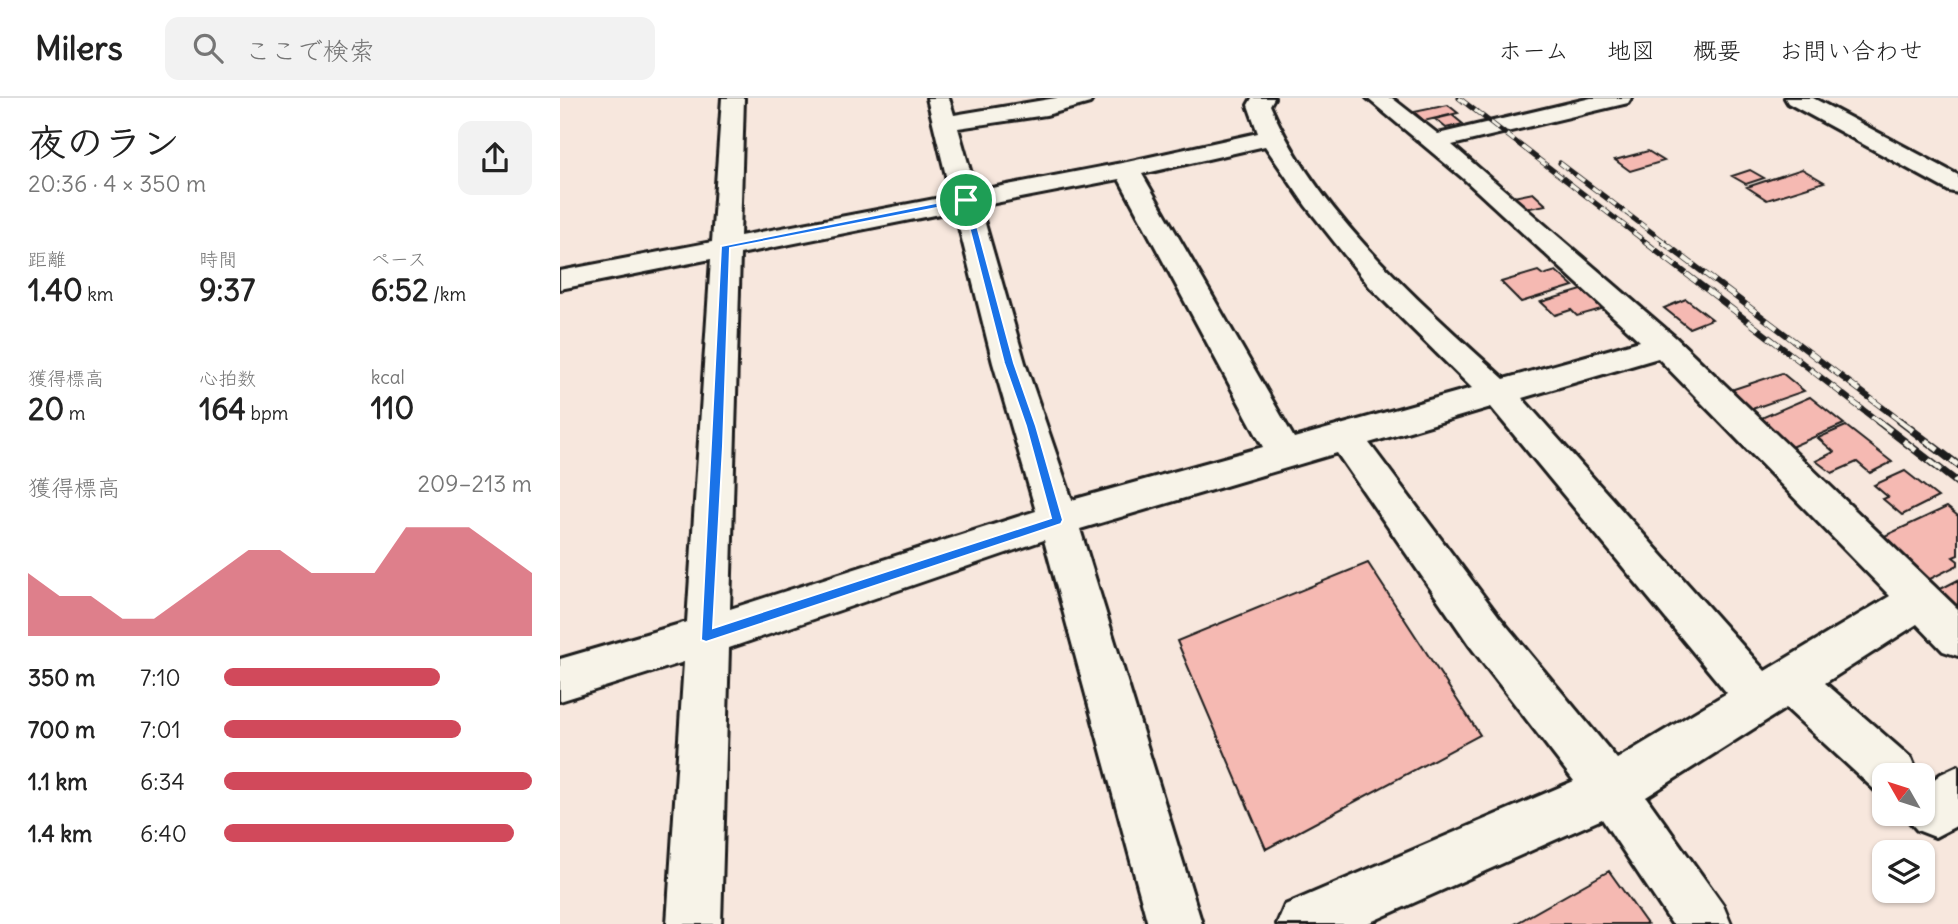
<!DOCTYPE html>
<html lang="ja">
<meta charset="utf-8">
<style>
:root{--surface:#fff;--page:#f2f2f2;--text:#222;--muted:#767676;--line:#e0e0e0;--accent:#d1495b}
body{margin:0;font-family:Delius,"Klee One",sans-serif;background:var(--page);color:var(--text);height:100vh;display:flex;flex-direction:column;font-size:26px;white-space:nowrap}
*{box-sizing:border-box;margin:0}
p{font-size:23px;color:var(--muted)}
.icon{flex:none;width:38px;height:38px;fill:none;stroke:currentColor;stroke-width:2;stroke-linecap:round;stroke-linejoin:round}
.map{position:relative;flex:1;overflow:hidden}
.details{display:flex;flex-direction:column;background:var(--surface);width:560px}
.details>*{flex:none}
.needle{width:46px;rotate:309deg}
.controls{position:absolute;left:1312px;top:665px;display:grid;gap:14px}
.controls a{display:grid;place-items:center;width:63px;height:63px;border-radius:14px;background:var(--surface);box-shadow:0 2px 5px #0004;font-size:35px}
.pin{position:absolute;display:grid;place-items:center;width:60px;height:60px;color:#fff;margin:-30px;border:4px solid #fff;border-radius:50%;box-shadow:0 2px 7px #0007}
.round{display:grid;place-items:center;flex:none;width:74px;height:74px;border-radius:14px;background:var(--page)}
.head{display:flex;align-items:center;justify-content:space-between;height:119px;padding:0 28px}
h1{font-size:38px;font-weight:800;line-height:52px}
.figures{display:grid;grid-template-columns:repeat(3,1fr);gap:10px;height:119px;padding:7px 28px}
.figures div{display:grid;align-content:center}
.figures b{font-size:30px;font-weight:800}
.figures small{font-size:19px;font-weight:400}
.figures p{font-size:19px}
.chart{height:196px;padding:14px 28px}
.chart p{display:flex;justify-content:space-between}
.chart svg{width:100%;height:126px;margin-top:7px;fill:var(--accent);opacity:.7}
ul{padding:0 28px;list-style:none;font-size:23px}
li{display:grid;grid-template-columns:112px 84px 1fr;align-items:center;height:52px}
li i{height:18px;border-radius:9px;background:var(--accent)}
header{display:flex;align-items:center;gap:42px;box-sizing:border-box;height:98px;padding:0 35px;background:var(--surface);border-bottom:2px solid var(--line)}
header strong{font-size:33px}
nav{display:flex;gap:38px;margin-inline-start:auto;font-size:24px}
.search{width:490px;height:63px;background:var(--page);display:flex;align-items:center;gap:18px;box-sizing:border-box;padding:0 24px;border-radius:14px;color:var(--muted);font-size:26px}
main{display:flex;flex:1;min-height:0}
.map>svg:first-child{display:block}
.building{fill:#f5b9b2;stroke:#1c1c1c;stroke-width:2}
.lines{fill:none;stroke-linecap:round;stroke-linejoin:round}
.minor-casing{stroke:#1c1c1c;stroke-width:6}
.minor{fill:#f7f3e8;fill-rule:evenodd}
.rail-far2-casing{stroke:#1c1c1c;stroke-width:5}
.rail-far1-casing{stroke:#1c1c1c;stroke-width:6}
.rail-casing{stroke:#1c1c1c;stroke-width:8}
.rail-far2{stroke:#f7f3e8;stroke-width:3.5;stroke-dasharray:10;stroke-linecap:butt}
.rail-far1{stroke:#f7f3e8;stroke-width:4.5;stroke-dasharray:13;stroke-linecap:butt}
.rail{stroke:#f7f3e8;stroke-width:5;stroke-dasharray:16;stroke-linecap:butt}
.route{fill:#1a73e8;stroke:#fff;stroke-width:2;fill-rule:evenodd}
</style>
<header>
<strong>Milers</strong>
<div class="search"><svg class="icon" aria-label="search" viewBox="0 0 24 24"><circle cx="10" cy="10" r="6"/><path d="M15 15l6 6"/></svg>ここで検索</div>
<nav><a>ホーム</a><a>地図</a><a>概要</a><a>お問い合わせ</a></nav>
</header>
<main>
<section class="details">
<div class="head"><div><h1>夜のラン</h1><p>20:36 · 4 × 350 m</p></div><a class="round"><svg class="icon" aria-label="share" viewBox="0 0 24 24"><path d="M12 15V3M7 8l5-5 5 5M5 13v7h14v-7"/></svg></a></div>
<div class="figures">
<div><p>距離</p><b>1.40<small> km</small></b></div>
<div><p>時間</p><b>9:37</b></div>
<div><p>ペース</p><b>6:52<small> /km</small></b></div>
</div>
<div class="figures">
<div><p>獲得標高</p><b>20<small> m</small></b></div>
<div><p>心拍数</p><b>164<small> bpm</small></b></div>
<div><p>kcal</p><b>110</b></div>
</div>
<div class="chart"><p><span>獲得標高</span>209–213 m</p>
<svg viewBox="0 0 160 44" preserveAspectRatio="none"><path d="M0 44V22L10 30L20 30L30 38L40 38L50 30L60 22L70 14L80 14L90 22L100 22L110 22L120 6L130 6L140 6L150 14L160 22V44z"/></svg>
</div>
<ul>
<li><b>350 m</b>7:10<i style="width:70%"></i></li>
<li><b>700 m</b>7:01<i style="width:77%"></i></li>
<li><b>1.1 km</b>6:34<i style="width:100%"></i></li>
<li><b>1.4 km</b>6:40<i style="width:94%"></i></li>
</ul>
</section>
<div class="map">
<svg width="1398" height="826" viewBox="0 0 1398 826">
<rect width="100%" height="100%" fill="#f7e7dd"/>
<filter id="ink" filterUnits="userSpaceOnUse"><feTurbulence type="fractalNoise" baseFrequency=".0143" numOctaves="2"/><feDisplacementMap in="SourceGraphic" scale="14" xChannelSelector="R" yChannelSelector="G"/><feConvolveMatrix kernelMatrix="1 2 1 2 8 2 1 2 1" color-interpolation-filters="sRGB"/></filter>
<g filter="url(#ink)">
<path class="building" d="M888,7l10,8 -34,8 -10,-9z
M892,17l11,9 -17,4 -11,-9z
M1088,53l16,10 -34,10 -15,-11z
M1242,71l22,13 -57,18 -20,-13z
M1190,72l14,8 -18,6 -14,-8z
M973,95l13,12 -21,4 -12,-12z
M978,173l5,4 13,-4 17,15 -52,16 -20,-20z
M1025,191l20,19 -28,8 -6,-6 -16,5 -14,-13z
M1126,201l26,20 -23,9 -25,-20z
M1222,275l22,18 -52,18 -21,-19z
M1250,299l34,27 -53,23 -32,-28z
M1286,328l46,36 -22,11 -13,-11 -25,11 -16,-12 18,-9 -16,-14z
M1345,373l33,26 -36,18 -19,-16 5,-2 -14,-12z
M1387,409l11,9v39l-5,2 5,4v4l-32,16 -48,-42z
M808,465l112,172 -214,114 -89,-208z
M1398,482v41l-29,-26z
M1049,773l38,53h-132z"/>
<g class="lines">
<defs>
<path id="minor" d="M162,0h22l-4,138 211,-40 -24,-98h22l5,17 102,-17h37l-3,5 -44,12 -88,13 18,63 151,-29 131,-29 -10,-28 4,-7h22l-4,7c47,109 148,195 234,274l136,-38 -176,-162 -97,-81h25l46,36 153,-36h40l-3,5 -176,42 223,192 283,272v47l-15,-5 -26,-27 -92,59 86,75 7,17h-33v20l-8,-3 -91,-84 -140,89 77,108 8,19h-59l-70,-105 -236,105h-89l8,-19 289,-124 -104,-135 -133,-193 -257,76 122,395h-54l-104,-384 -315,108 -8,276h-54l17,-262 -124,39v-42l127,-37 24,-363 -151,30v-18l152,-29zM705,48l41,60 64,81 102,101 -178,50 -152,-264zM559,81l144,268 -191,53 -47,-137 -45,-157zM395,113l38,152 43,148 -306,98 10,-355zM1098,260l232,238 -125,75 -243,-273zM931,309l236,286 -110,66 -117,-141 -131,-175z
M1225,0h28l145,77v18l-9,-2 -161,-88z
M1398,668v59l-23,12 -18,-7 -14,-16h20v-38l10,4 8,-6z"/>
</defs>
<use href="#minor" class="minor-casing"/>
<use href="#minor" class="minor"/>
<defs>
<path id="rail-far2" d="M899,0l188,145
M1000,65l106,80"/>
<path id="rail-far1" d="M1085,144l235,181
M1103,144l240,181"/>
<path id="rail" d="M1318,323l80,62
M1340,323l58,44"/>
</defs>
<use href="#rail-far2" class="rail-far2-casing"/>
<use href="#rail-far1" class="rail-far1-casing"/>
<use href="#rail" class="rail-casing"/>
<use href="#rail-far2" class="rail-far2"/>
<use href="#rail-far1" class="rail-far1"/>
<use href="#rail" class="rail"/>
</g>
</g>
<path class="route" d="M406,99l4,3 44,163 22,63 27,94 -2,4 -355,118 -5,-2 20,-394zM403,105l41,160 22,63 25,92 -338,110 10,-182 7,-198z"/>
</svg>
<div class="controls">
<a><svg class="needle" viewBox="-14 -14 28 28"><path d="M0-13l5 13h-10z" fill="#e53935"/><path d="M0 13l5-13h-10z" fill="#767676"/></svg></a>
<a><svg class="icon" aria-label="layers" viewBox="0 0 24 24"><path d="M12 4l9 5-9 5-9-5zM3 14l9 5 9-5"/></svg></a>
</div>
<div class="pin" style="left:406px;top:102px;background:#1e9e55"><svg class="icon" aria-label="arrive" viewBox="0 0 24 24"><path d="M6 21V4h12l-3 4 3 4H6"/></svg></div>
</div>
</main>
